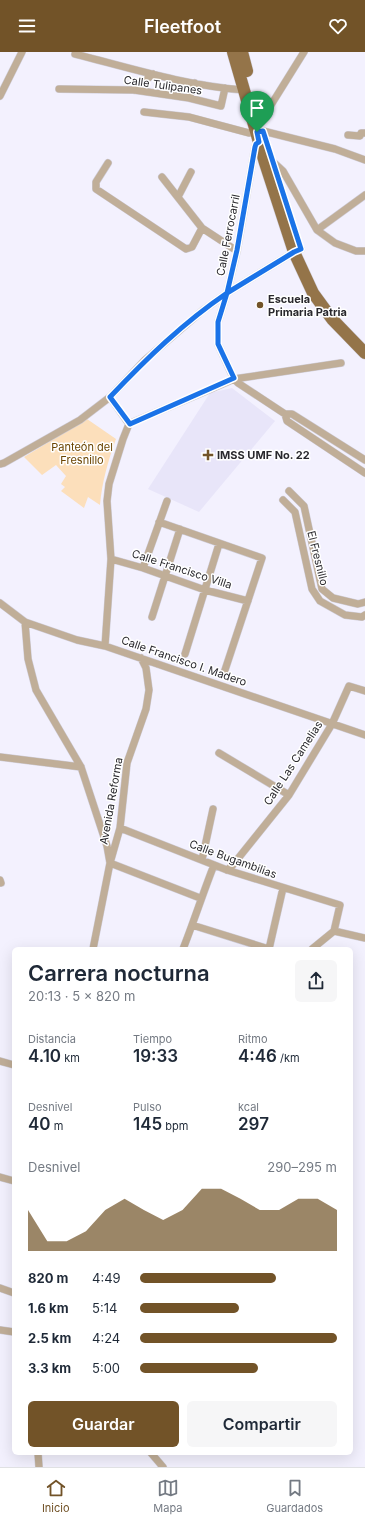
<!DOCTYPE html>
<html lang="es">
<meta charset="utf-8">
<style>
:root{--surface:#fff;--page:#f6f6f7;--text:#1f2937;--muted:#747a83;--line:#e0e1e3;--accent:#725328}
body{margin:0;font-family:Inter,sans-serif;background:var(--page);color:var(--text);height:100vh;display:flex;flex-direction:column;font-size:15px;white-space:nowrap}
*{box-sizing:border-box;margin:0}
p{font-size:13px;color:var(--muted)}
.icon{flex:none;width:22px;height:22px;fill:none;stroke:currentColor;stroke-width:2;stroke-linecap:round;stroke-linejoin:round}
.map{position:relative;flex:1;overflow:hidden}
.sheet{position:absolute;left:12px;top:895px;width:341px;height:508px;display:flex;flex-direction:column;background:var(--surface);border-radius:6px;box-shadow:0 4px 16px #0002}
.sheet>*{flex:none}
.pin{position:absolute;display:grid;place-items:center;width:34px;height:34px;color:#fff;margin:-41px -17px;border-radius:50% 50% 50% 0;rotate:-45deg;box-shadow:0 0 4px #0007}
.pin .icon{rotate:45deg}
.round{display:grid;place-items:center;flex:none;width:42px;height:42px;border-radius:6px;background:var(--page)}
.summary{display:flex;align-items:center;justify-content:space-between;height:68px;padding:0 16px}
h1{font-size:22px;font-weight:600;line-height:30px}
.figures{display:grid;grid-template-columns:repeat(3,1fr);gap:6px;height:68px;padding:4px 16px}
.figures div{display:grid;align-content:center}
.figures b{font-size:17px;font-weight:600}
.figures small{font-size:11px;font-weight:400}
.figures p{font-size:11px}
.chart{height:112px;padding:8px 16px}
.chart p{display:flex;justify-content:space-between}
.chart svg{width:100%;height:72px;margin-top:4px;fill:var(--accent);opacity:.7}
.action{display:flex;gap:8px;margin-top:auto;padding:8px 16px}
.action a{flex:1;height:46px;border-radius:6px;background:var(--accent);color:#fff;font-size:16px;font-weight:600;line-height:46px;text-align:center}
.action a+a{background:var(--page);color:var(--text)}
ul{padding:0 16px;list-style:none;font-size:13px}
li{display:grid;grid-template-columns:64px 48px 1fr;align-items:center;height:30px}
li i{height:10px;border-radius:5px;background:var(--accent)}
header{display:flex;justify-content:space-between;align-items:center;height:52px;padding:0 16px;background:var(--accent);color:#fff;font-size:18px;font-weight:600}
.tab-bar{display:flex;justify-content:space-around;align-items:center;height:56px;border-top:1px solid var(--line);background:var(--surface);font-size:11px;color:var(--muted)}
.tab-bar a{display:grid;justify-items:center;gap:2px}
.tab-bar .active{color:var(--accent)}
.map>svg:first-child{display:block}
.built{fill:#e8e5f9}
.green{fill:#fcdfbb}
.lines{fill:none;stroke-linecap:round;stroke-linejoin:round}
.street-casing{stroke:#cfcdd8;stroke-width:8}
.primary-casing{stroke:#cfcdd8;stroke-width:13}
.street{stroke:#c0ae98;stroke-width:7}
.primary{stroke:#947449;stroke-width:12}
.route-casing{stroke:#fff;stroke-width:8}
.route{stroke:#1a73e8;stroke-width:5}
.poi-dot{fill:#725328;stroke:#fff;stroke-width:1.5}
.labels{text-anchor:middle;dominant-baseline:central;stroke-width:3;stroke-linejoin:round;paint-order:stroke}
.street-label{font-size:11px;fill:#29282d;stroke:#fff}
.poi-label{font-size:11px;font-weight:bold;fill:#29282d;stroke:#fff;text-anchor:start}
.park-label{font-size:11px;fill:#6b4500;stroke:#fff}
</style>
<header><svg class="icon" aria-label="menu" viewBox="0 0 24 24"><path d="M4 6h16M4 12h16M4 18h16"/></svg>Fleetfoot<svg class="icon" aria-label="heart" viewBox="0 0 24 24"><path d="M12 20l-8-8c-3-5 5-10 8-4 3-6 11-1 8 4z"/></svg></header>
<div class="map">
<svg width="365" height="1415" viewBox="0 0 365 1415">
<rect width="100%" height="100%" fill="#f3f1fe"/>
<path class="built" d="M232,336l43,33 -76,91 -51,-23 62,-96z"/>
<path class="green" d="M87,367l29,20c-8,22 -14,43 -16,66l-12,-8 -4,11 -23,-17 4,-4 -4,-3 5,-8 -10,-11 -14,10 -18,-18z"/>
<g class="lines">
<defs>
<path id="street" d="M75,2c55,14 112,32 169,36
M59,37l75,1 55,8 32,8 4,-18
M134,38l19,-16
M0,44l22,-44
M189,46l6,-15
M144,60l45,5 60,16 14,-2 72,18 30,11
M261,69l43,-69
M348,83l12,1 1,-3h4
M266,88l-10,4 -1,3 -18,104 -10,42 -9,29v22l16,35 4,4 47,31h7l73,46
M272,109l11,10 34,59 18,13 21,8h9
M108,111l-12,19v7l90,60 6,-2 10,-19
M162,125l40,51 35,23
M178,145l13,-25
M317,178l48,-35
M110,345l19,27
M285,362l2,7 78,52
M0,412l4,-1 76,-43 30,-23 35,-37 57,-49 25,-18 67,-41 7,-3
M289,439l15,15 18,83 11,9 25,6 7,-2
M283,448l12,12 17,77 8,12 25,14 17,2 3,-2
M159,470l103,36 -38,115
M111,507l32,9 62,22 43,11
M143,516l24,-67
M0,551l25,19 52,18 28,6 260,89
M152,565l28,-88
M25,570l3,37 8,31 45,77 26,79 3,17 90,35
M105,594l6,-87 -4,-58 2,-17 14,-45 6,-15 105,-45 107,-16
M185,602l34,-110
M219,701l70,42
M0,705l81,10
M120,776l107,42 113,35 -6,26
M202,808l11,-51
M227,818l5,-4 57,-71 43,-71 17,-38 16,5
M0,828l1,3
M192,873l77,24
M334,879l31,7
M93,897l17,-86 10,-35 7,-65 19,-54 3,-19 -3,-22 -5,-10
M183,897c11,-28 20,-56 31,-84
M269,897l14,-61
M312,897l22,-18
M0,1009l14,4
M0,1125l14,4
M0,1236l14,5
M0,1278l14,2
M38,1401l1,14
M151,1401l12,14"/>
<path id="primary" d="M233,0l32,111 29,89 19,41 19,26 33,34
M242,0l5,19"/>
</defs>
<use href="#street" class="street-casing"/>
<use href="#primary" class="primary-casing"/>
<use href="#street" class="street"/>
<use href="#primary" class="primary"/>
</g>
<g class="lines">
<defs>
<path id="route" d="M257,80l2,10 -3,2 -1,3 -18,103 -10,43c-44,30 -80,65 -117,104l20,27 104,-46 -16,-34v-22l9,-29 67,-41 7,-3 -38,-118 -6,1"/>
</defs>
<use href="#route" class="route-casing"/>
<use href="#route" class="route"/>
</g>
<g class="poi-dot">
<circle cx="260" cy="253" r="4"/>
<path d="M206 397h4v4h4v4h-4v4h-4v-4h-4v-4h4z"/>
</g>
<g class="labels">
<g class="street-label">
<text transform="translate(163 33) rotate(8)">Calle Tulipanes</text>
<text transform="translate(228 183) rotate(-79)">Calle Ferrocarril</text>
<text transform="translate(318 506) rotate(76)">El Fresnillo</text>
<text transform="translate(182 517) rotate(18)">Calle Francisco Villa</text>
<text transform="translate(184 609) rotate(19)">Calle Francisco I. Madero</text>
<text transform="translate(293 711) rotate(-57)">Calle Las Camelias</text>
<text transform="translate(111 749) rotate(-80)">Avenida Reforma</text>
<text transform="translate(233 807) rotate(20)">Calle Bugambilias</text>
</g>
<g class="poi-label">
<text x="268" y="247">Escuela<tspan x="268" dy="13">Primaria Patria</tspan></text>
<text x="217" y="403">IMSS UMF No. 22</text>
</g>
<g class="park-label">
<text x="82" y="395">Panteón del<tspan x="82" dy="13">Fresnillo</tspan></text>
</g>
</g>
</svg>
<div class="pin" style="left:257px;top:80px;background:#1e9e55"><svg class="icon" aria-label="arrive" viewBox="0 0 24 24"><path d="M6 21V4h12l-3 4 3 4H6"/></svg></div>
<section class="sheet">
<div class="summary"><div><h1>Carrera nocturna</h1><p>20:13 · 5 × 820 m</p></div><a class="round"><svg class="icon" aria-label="share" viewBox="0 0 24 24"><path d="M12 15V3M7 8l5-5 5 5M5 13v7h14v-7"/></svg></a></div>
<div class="figures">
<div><p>Distancia</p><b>4.10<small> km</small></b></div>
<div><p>Tiempo</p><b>19:33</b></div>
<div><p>Ritmo</p><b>4:46<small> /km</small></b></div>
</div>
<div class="figures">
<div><p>Desnivel</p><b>40<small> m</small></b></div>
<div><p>Pulso</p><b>145<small> bpm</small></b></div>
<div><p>kcal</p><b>297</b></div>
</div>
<div class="chart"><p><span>Desnivel</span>290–295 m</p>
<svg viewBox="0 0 160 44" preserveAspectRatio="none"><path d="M0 44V19L10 38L20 38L30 32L40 19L50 12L60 19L70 25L80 19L90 6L100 6L110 12L120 19L130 19L140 12L150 12L160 19V44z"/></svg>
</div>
<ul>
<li><b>820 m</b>4:49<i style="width:69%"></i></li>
<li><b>1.6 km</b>5:14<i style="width:50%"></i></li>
<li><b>2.5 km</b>4:24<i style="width:100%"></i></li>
<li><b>3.3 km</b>5:00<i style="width:60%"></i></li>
</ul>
<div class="action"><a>Guardar</a><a>Compartir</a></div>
</section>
</div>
<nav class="tab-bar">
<a class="active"><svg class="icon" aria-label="home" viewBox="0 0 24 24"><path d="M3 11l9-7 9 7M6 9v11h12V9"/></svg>Inicio</a>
<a><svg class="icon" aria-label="map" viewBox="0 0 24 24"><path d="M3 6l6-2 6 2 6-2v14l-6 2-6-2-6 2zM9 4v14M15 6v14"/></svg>Mapa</a>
<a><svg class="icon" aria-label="saved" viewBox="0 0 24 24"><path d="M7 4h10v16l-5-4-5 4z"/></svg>Guardados</a>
</nav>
